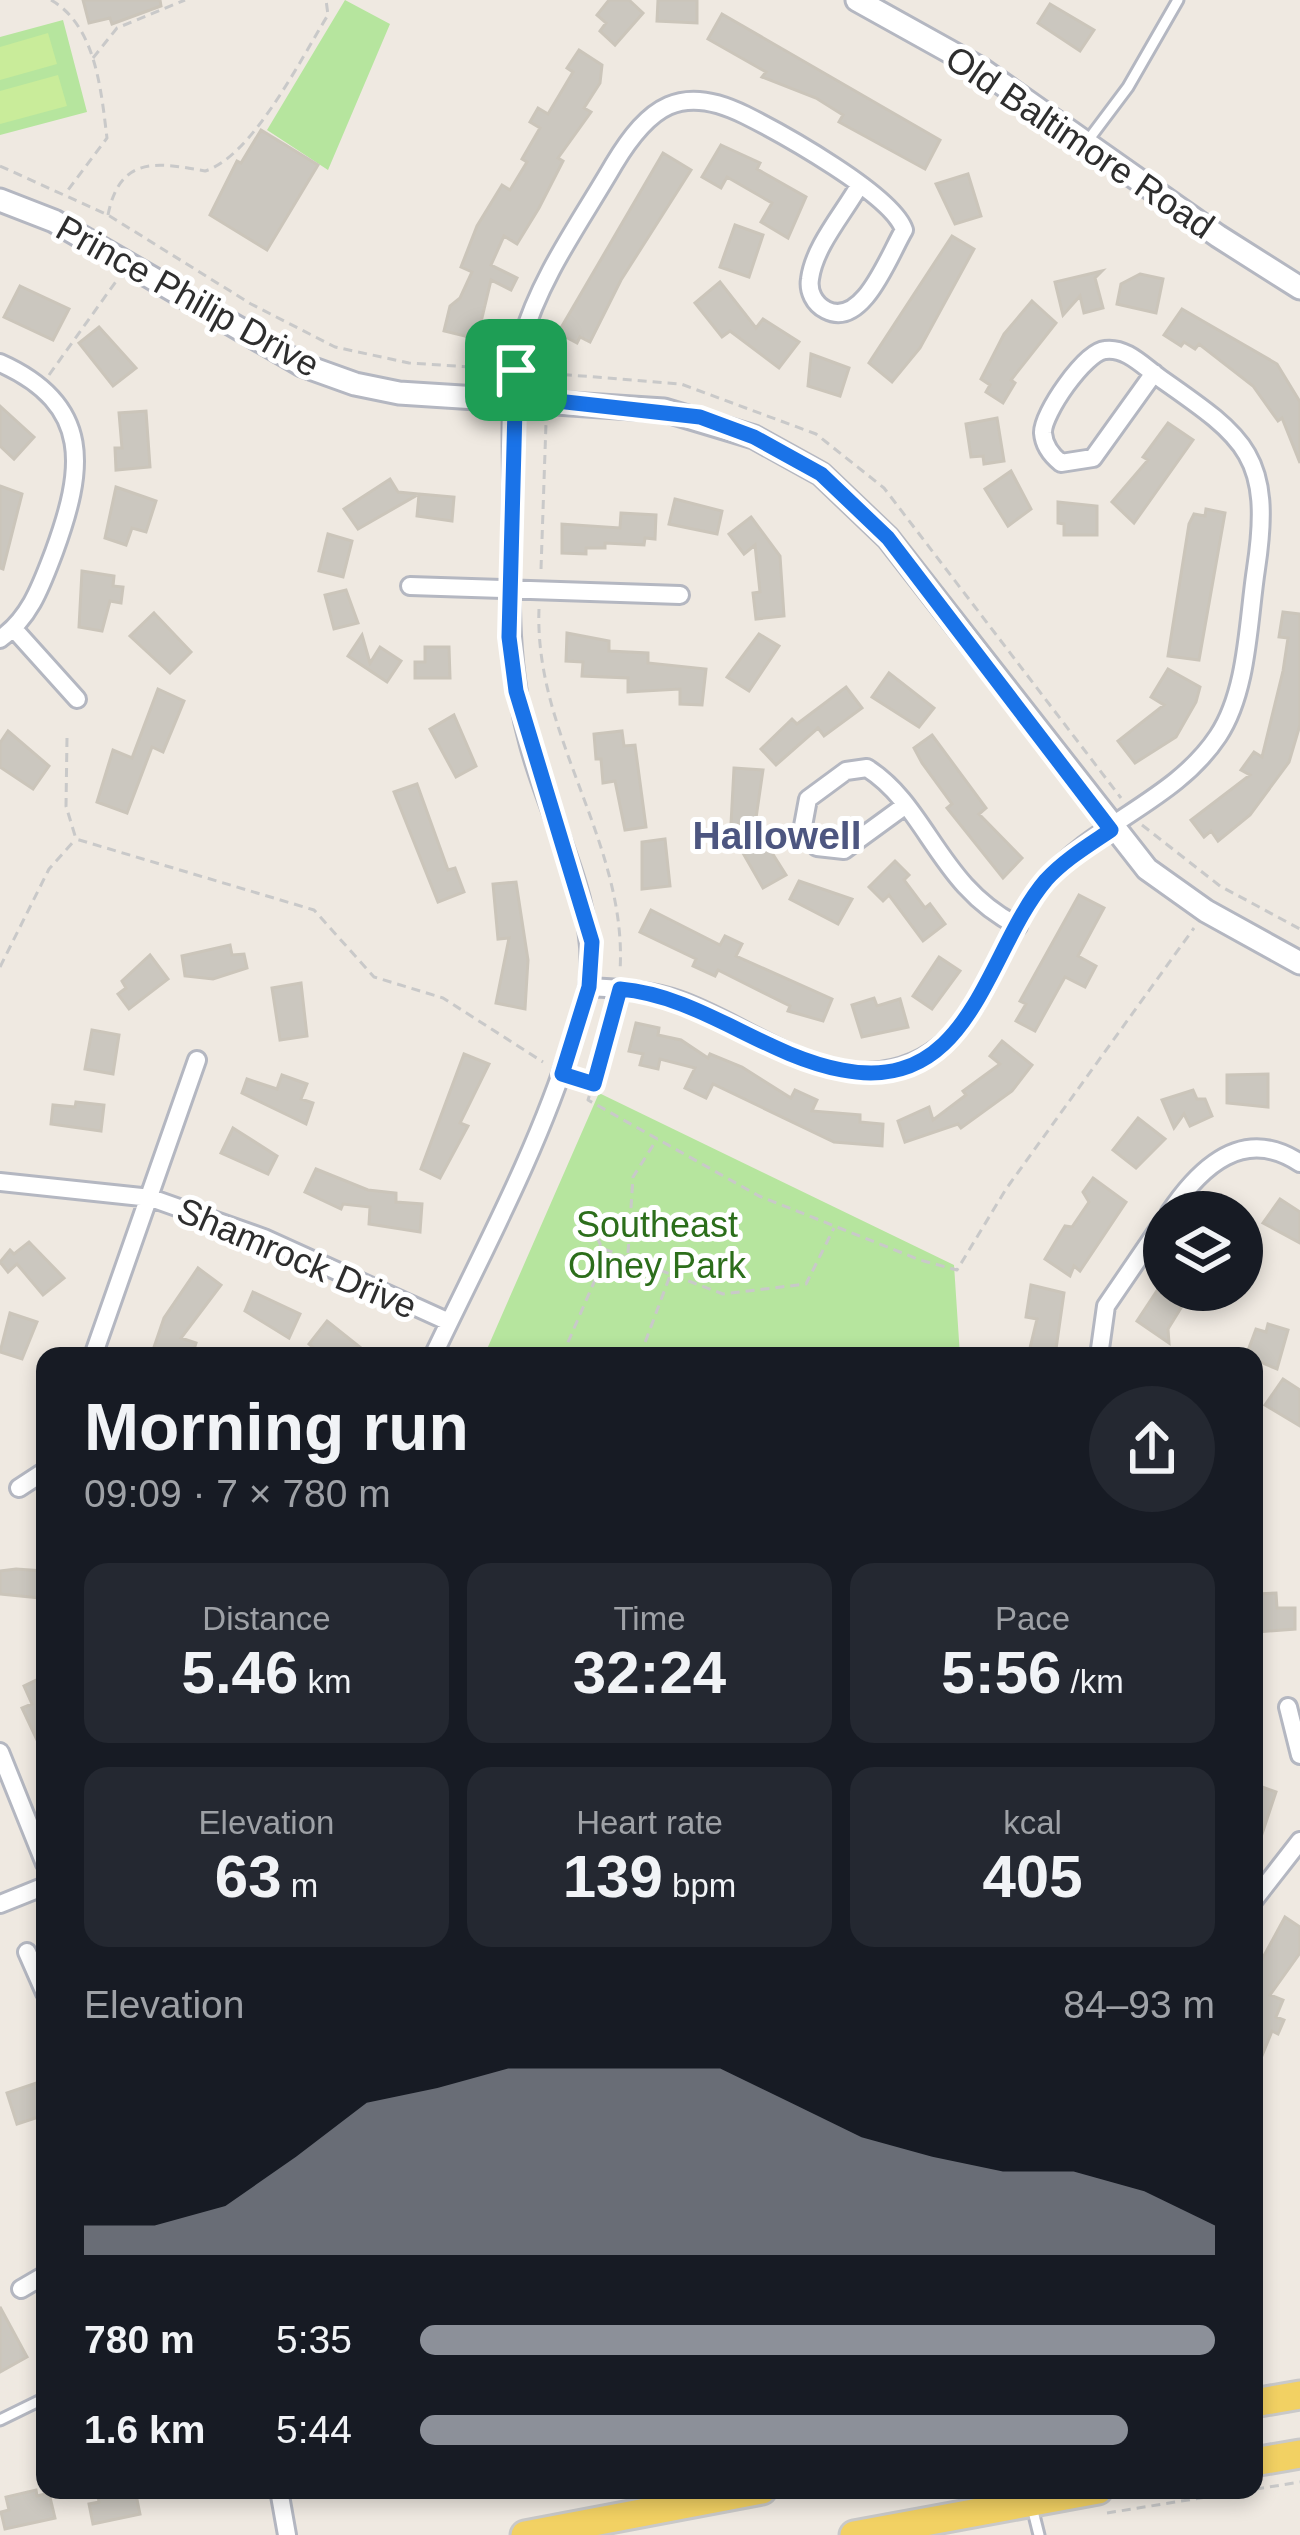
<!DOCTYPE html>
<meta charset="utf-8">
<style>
:root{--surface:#171b24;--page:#242831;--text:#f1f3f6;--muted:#9ea1a6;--accent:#8c9099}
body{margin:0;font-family:Helvetica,sans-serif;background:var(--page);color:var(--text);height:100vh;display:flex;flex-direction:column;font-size:45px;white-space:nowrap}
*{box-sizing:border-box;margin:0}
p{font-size:39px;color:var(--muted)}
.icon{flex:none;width:66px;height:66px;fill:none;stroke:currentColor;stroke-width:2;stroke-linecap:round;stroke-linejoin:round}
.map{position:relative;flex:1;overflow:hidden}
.drawer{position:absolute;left:36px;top:1347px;width:1227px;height:1152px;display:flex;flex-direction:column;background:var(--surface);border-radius:24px;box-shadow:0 6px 18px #0003}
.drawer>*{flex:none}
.controls{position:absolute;left:1143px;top:1191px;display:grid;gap:24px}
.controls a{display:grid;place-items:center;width:120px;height:120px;border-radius:50%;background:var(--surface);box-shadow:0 6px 18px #0003;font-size:60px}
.pin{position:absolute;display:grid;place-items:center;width:102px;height:102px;color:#fff;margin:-51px;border-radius:24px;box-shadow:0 6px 18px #0006}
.round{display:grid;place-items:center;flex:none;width:126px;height:126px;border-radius:63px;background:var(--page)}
.overview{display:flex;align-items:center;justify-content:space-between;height:204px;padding:0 48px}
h1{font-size:66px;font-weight:700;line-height:90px}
.stats{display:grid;grid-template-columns:repeat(3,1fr);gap:18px;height:204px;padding:12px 48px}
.stats div{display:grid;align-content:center;border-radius:24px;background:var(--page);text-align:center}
.stats b{font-size:60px;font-weight:700}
.stats small{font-size:33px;font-weight:400}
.stats p{font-size:33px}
.chart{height:336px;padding:24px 48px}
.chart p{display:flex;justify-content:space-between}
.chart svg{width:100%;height:216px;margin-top:12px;fill:var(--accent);opacity:.7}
ul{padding:0 48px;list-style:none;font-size:39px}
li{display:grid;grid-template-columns:192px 144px 1fr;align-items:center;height:90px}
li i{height:30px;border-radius:15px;background:var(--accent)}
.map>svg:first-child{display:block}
.green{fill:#b6e59e}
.pitch{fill:#c9ec9a}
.building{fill:#cbc7bf;stroke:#cbc5ba;stroke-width:3}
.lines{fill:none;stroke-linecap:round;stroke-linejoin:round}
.service-casing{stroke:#b4b7c1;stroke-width:15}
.minor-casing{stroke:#b4b7c1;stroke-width:22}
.tertiary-casing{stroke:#b4b7c1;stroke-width:27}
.primary-casing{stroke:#c9c9c9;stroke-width:33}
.path{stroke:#c9c9c9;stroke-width:3;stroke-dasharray:9 6;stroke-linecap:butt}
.service{stroke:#fff;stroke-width:9}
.minor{stroke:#fff;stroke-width:16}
.tertiary{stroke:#fff;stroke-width:21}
.primary{stroke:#f2d163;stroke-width:27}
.route-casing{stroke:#fff;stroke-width:24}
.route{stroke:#1a73e8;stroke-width:15}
.labels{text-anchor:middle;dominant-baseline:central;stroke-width:10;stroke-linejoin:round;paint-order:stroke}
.street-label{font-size:36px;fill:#2e2e2e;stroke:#fff}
.park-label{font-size:36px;fill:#2c6e1b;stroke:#fff}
.neighbourhood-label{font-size:39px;font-weight:bold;fill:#4d5680;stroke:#fff}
</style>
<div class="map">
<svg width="1300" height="2535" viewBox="0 0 1300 2535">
<rect width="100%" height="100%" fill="#efe9e1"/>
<path class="green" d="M345,0l45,24 -62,146 -61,-40z
M63,20l24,92 -87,23v-98z
M599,1093l355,172 6,91h-476z"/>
<path class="pitch" d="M48,33l9,31 -57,16v-33z
M58,75l9,31 -67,18v-33z"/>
<path class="building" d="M83,0h77l1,6 -49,18 -2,-6 -21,5z
M609,0h20l14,13 -28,32 -15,-14 6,-8 -9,-8z
M658,0h39v23l-40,-2z
M1050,4l44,26 -14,21 -42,-28z
M722,14l218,126 -15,29 -86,-47 4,-7 -27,-17 -54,-21 4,-5 -58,-33z
M579,50l23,15 -2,18 -16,25 7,4 -33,46 5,3 -24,47 -22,36 -13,-8 -13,29 26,13 -6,12 -20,-10 -14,59 -33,-8 6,-25 10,-8 12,-26 -11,-5 16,-41 25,-41 8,5 17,-28 -5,-3 18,-31 -10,-6 8,-14 10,6 25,-42 -6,-4z
M261,130l57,35 -51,85 -57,-35 27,-54 4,2z
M721,145l39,18 -3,6 49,28 -18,41 -27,-16 11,-19 -45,-26 -6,11 -19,-11z
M663,153l28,17 -70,110 -31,62 -10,-5 -3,6 -19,-10z
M968,174l13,42 -26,8 -19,-40z
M735,225l28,10 -14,42 -29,-10z
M952,236l22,13 -54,99 -28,34 -23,-19z
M1102,271l-7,7 8,30 -19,5 -4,-17 -17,19 -8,-33z
M1140,274l23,5 -7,34 -39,-9 4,-20z
M720,282l36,46 7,-9 36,23 -20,26 -49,-37 -8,6 -27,-34z
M20,286l49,23 -16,31 -49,-23z
M1032,301l24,22 -45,57 4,3 -12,20 -17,-11 4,-7 -9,-6 23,-45z
M1182,309l95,55 23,38v61l-18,-45 -4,3 -25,-35 -54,-42 -4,5 -11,-7 -3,4 -17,-11z
M99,327l37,41 -23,18 -34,-43z
M811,354l38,14 -9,28 -32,-10z
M0,406l34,31 -20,22 -14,-13z
M146,411l4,56 -34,3 -1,-22h7l-3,-35z
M997,418l7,43 -20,3 -1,-8 -12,1 -5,-33z
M1168,423l25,17 -59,83 -22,-21 36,-42 -5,-3z
M1011,471l20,38 -23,17 -23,-37z
M390,479l8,13 21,2 -61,35 -14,-20z
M0,486l22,8 -19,75 -3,-1z
M116,487l40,14 -10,31 -14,-4 -6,17 -21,-7z
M419,494l35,3 -2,24 -35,-5z
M675,499l47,12 -5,23 -48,-10z
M1058,502l39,4v29h-33v-11l-6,-1z
M1206,509l19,4 -26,147 -31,-4 21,-132 5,-10 11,2z
M621,513l35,2 -1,24 -10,-1 -1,7 -39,-2v5h-19v6l-24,-1v-29l58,4z
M751,517l29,39 4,60 -28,3 -3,-26 7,-1 -5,-47 -11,9 -15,-20z
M328,534l24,7 -9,36 -24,-6z
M82,571l32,5 -1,10 10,1 -2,16 -11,-2 -8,30 -23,-4z
M346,590l12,33 -24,6 -9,-34z
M1283,612l17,2v111l-11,37 -39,53 -32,26 -7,-10 -7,6 -13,-17 59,-45 -9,-5 13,-18 8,5 21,-86 5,-33 -9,-1z
M154,613l37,39 -21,21 -40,-37z
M567,633l42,8v10l39,2v10l58,6 -4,36 -22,-1v-15l-52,3v-14l-46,-2 1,-14 -17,-1z
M759,634l20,12 -30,45 -22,-14z
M362,635l8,28 10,-16 21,14 -14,21 -39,-26z
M425,647h24l1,31h-35v-16h10z
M1168,669l32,18 -4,15 -20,35 -41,26 -17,-22 46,-36 -13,-8z
M889,673l45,35 -15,19 -47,-30z
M846,687l16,21 -38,28 -6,-8 -42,37 -15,-16 31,-30 5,5z
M158,689l26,12 -21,51 -11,-5 -25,66 -30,-11 16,-52 19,8z
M454,715l22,51 -20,11 -26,-48z
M8,731l41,35 -16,23 -33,-22v-24z
M622,731l2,15 11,-1 11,82 -21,3 -10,-49 -12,2 -2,-24h-5l-2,-25z
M932,735l54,73 -7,6 43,44 -19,20 -56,-70 5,-4 -30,-41 -8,-15z
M734,768l29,2 -8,55 -24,-1z
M417,784l31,86 7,-2 9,24 -26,10 -44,-110z
M760,834l26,41 -23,13 -24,-42z
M665,839l5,47 -28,3v-47z
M895,861l14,14 -5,5 21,28 5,-4 15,20 -22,17 -34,-46 -6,6 -14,-14z
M799,881l53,18 -14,25 -48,-25z
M516,882l12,78 -3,49 -29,-6 13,-65 -11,1 -5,-55z
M1079,895l25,13 -26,48 18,10 -11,21 -20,-10 -30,54 -19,-10 10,-17 -6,-3z
M651,910l69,35 5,-9 17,8 -6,12 96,43 -9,22 -35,-10 2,-5 -72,-36 -3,6 -22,-10 3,-7 -56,-27z
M230,945l2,10 12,-1 3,14 -34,11 -28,-3 -3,-20z
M150,955l18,24 -39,30 -11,-15 8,-6 -4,-7z
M939,957l21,14 -28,38 -19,-13z
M301,983l6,53 -27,4 -8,-52z
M874,998l3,8 23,-7 8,28 -46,10 -10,-32z
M636,1023l23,5 -1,7 23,5 27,18 2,-4 32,13 49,31 4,-8 22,10 -5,11 48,4v7l23,2 -1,22 -48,-4 -121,-58 -7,14 -21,-10 10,-20 -35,-9 -2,10 -18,-4 3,-11 -14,-3z
M92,1030l27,5 -6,39 -28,-5z
M1002,1041l30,24 -20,26 -51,37 -3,-4 -53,18 -7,-21 31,-14 4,13 33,-25 -3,-4 37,-27 -10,-8z
M464,1054l25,10 -29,59 8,3 -28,52 -19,-9z
M1268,1074v33l-41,-4v-28z
M282,1075l25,9 -6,15 12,4 -7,21 -64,-31 5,-14 30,10z
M1193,1090l4,9h8l7,17 -22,10 -6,-12 -10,14 -12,-28z
M76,1102l28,3 -3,26 -50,-7 2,-19 22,2z
M1138,1118l27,21 -29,29 -23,-18z
M233,1128l44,28 -9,18 -47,-21z
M316,1169l52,21 28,3v9l26,2 -2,28 -51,-8 1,-17 -27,-3 -2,5 -36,-17z
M1093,1178l33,24 -46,69 -6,-5 -4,10 -25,-17 20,-33 7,1 17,-25 -6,-10z
M1280,1199l20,13v31l-37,-20z
M29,1242l35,36 -21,17 -26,-31 -9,8 -8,-10 10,-12 4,4z
M198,1268l23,17 -40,53 15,5 -4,13h-41l13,-38z
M1031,1285l33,8 -9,63h-27l9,-37 -11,-2z
M1160,1286l24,17 -16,26 1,14 -32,-22z
M253,1292l47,22 -11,24 -44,-27z
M10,1313l27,9 -15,37 -22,-7z
M327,1321l44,35h-48l-14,-12z
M1268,1324l20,6 -11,39 -31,-13 10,-27 10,3z
M1283,1379l17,11v36l-35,-21z
M16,1569l27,2 -2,27 -41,-4v-23z
M1276,1593l1,15h18v21l-37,3 -2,-38z
M45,1676v81l-23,-49 10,-4 -8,-18z
M1254,1784l22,8 -19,57h-3z
M1285,1917l15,10v26l-30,42 13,5 -7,17 8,3 -6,14 -6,-3 -17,42 -1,-99z
M45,2080v35l-28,9 -10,-31z
M0,2307l27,50 -27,15z
M36,2490l1,6 12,-3 6,25 -50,11 -4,-17 8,-2 -3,-13z
M135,2490l5,24 -47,10 -4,-20 10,-2 -1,-6z"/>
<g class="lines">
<defs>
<path id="service" d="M1086,143l42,-56 50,-87
M0,2420l45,-22
M1032,2507l7,28"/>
<path id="minor" d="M0,363c94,42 84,107 54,189 -13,34 -24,66 -54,87
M410,586l270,9
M14,629l63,70
M903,807l-59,43 -27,-3 -14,-21 5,-27 38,-28 21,-3c61,39 71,118 151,158
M589,987c31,2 60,3 89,13 65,22 132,81 203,71 102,-14 109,-125 165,-190 49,-59 129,-80 172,-145 30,-45 30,-115 38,-167 17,-113 -10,-131 -96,-191 -17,-12 -34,-31 -55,-28 -20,2 -63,64 -62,83 1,13 8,22 18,30l32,-5 61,-85
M0,1182l151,16 113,40 185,84
M1170,1212c31,-46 74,-86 130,-49
M93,1356l104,-296
M433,1356c49,-103 105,-206 139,-315 6,-20 15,-40 17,-61 7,-82 -39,-157 -60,-235 -24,-86 -18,-172 -17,-261 0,-47 -4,-98 10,-144 18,-63 59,-119 92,-176 35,-58 67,-81 131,-49 36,18 148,80 159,115 -15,25 -41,99 -78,80 -12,-6 -18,-19 -16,-31 4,-32 33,-65 49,-93
M1099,1356l7,-50 58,-85
M19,1488l26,-17
M1288,1707l12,48
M0,1752l45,112
M1254,1900l46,-59
M0,1904l45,-18
M27,1952l18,41
M21,2289l24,-14
M279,2490l8,45"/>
<path id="tertiary" d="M857,0l124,69 237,167 82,52
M0,200l54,21 248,144 53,19 44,9 265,17 90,27 67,37 67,64 259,331 59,42 94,52"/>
<path id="primary" d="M1254,2403l46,-8
M1254,2462l46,-8
M525,2535l237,-45
M854,2535l244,-45"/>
</defs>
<use href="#service" class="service-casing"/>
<use href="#minor" class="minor-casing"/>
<use href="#tertiary" class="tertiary-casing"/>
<use href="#primary" class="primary-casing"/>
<path class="path" d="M51,0c45,26 50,90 56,138l-42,56
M93,58l24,-30 68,-28
M0,166l108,49 143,89 84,43 74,16 91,6
M108,215c12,-61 51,-52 97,-44 48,-15 96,-113 123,-156l-2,-15
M533,372l148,12 135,50 68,54 237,310
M49,375l68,-95
M541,569l5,-146
M539,609c-5,127 89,235 81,362
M67,738l-1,68 10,33 238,71 60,67 69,21 100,64
M1142,825l78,61 80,43
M0,967l49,-98 26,-29
M616,1010l-28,90 171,96 161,64 37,10 49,-81 188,-261
M604,1249l119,45 83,-10 28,-56
M628,1253l5,-76 24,-38
M562,1356l43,-99 -10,-26
M640,1356l31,-83
M1107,2513l193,-31"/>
<use href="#service" class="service"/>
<use href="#minor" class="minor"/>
<use href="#tertiary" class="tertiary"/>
<use href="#primary" class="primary"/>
</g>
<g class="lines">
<defs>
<path id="route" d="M516,370l32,3v27l152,17 54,20 67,37 67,64 223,292c-22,15 -47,30 -65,50 -60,70 -74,216 -204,190 -79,-15 -141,-74 -222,-81l-26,95 -32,-10 27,-87 3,-45 -76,-251 -7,-54z"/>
</defs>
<use href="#route" class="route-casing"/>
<use href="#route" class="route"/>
</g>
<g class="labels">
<g class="street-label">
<text transform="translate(1080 142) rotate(34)">Old Baltimore Road</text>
<text transform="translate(188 296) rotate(29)">Prince Philip Drive</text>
<text transform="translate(297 1258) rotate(23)">Shamrock Drive</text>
</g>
<g class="park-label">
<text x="657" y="1224">Southeast<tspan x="657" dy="41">Olney Park</tspan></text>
</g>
<g class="neighbourhood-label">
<text x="777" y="835">Hallowell</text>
</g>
</g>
</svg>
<div class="controls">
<a><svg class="icon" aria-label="layers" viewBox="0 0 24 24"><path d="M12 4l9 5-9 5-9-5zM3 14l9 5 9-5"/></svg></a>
</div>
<div class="pin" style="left:516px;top:370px;background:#1e9e55"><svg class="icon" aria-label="arrive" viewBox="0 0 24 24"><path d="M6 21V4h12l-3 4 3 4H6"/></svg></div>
<section class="drawer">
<div class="overview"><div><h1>Morning run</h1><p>09:09 · 7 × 780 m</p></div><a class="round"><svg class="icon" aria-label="share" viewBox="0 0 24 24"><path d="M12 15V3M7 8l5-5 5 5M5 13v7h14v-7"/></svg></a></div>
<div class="stats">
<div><p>Distance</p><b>5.46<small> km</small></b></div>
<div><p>Time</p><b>32:24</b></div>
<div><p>Pace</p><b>5:56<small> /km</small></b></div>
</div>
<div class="stats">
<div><p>Elevation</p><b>63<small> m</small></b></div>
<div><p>Heart rate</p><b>139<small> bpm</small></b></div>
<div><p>kcal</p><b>405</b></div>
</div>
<div class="chart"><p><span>Elevation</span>84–93 m</p>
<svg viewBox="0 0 160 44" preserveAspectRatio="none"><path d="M0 44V38L10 38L20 34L30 24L40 13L50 10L60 6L70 6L80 6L90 6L100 13L110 20L120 24L130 27L140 27L150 31L160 38V44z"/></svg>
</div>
<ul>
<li><b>780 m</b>5:35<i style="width:100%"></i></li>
<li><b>1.6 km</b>5:44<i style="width:89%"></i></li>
</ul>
</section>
</div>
